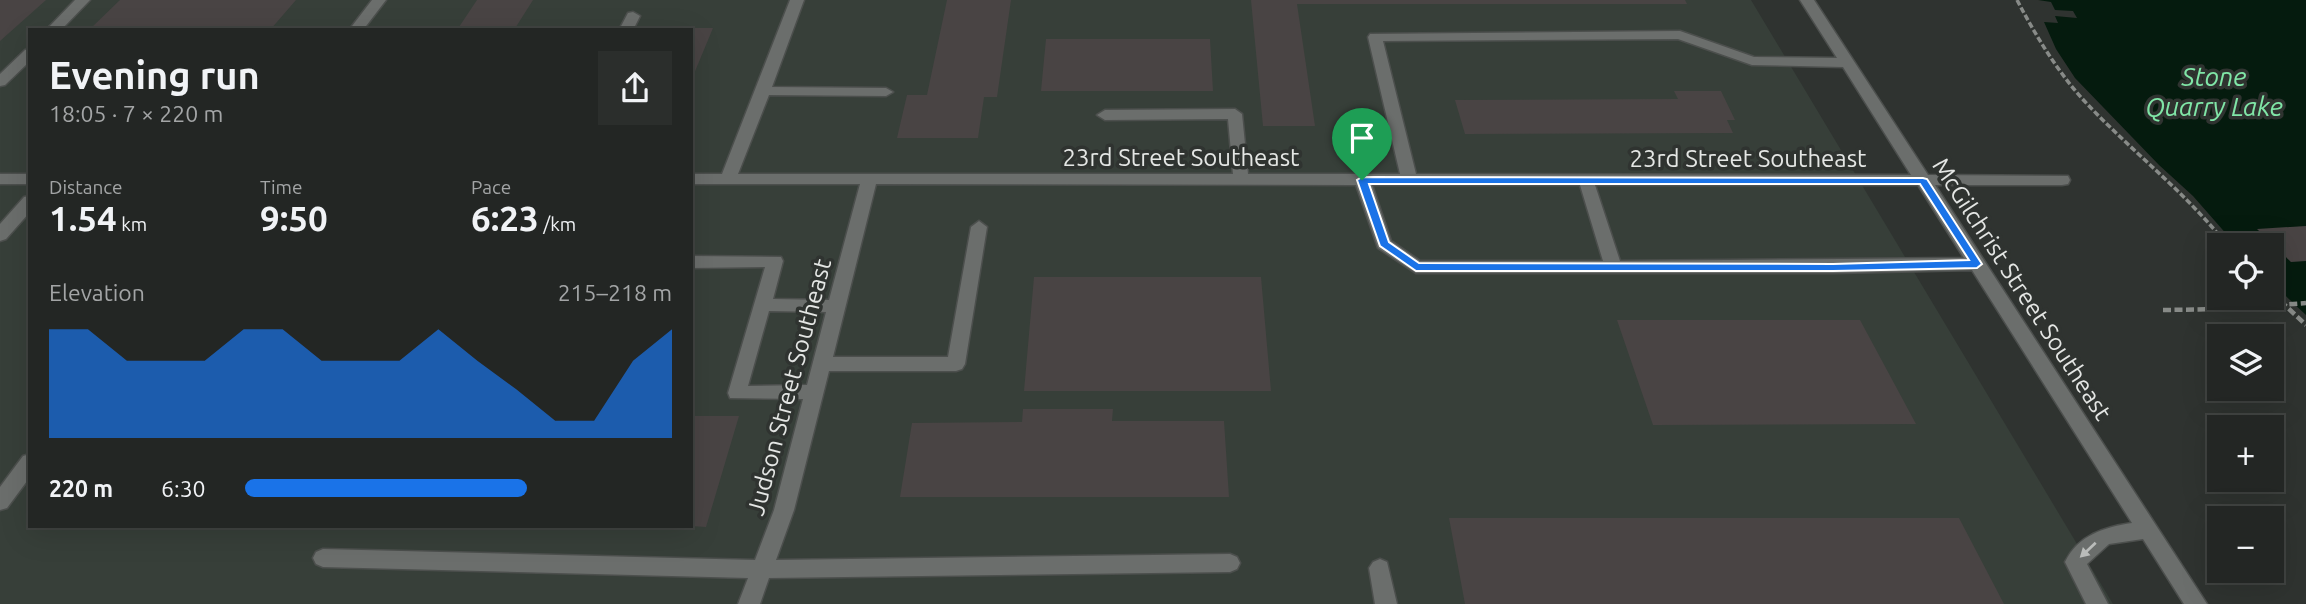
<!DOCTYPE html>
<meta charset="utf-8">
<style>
:root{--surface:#232624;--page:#2b2e2c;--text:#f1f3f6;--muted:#a3a5a6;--line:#404341;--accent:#1a73e8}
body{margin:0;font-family:Ubuntu,sans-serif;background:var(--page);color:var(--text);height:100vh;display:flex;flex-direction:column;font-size:26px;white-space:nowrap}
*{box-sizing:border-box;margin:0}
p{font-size:23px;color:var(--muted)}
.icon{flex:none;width:38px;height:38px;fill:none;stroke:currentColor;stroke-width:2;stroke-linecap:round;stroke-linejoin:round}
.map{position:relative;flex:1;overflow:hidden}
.details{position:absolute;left:28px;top:28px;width:665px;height:500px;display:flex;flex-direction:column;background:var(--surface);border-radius:0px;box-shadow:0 7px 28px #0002,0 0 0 2px var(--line)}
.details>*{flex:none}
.tools{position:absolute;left:2207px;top:233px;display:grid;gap:14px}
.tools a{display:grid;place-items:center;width:77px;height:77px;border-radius:0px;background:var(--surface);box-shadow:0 7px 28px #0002,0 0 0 2px var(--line);font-size:35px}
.pin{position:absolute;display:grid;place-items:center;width:60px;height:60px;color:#fff;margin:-72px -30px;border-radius:50% 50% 50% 0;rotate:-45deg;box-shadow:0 0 7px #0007}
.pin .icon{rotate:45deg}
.round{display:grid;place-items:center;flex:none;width:74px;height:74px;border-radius:0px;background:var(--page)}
.headline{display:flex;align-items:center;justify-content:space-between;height:119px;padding:0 21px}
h1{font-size:38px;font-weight:700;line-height:52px}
.figures{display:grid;grid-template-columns:repeat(3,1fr);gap:10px;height:119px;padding:7px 21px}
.figures div{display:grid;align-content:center}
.figures b{font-size:35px;font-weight:700}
.figures small{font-size:19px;font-weight:400}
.figures p{font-size:19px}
.chart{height:196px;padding:14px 21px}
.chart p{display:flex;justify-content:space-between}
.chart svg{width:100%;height:126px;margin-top:7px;fill:var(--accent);opacity:.7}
ul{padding:0 21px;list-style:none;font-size:23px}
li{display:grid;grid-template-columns:112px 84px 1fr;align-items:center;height:52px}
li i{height:18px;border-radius:9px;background:var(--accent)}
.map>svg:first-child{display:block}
.built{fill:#373f39;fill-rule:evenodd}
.water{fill:#051b0e}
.building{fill:#494444}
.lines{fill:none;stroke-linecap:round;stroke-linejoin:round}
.minor-casing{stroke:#4c4f4d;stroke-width:3}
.path-far1{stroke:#888b88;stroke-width:3.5;stroke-dasharray:6 2.5;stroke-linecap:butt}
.path{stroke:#888b88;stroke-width:4.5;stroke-dasharray:8 3.5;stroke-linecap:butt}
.minor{fill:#6b6e6c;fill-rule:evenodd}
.oneway{fill:#babcba}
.route{fill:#1a73e8;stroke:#fff;stroke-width:2;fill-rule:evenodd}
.labels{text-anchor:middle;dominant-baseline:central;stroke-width:7;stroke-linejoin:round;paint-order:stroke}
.street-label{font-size:24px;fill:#e4e6e4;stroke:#2f3330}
.water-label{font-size:26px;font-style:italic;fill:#80e6a7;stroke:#2f3330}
</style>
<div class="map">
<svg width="2306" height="604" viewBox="0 0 2306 604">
<rect width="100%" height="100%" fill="#2f3330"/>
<path class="built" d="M0,0h1751l362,604h-2113zM30,30h661v497h-661z"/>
<path class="water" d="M2038,0h268v315l-34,-32v-38h-36l-43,-49 -34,-31 -84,-87 -19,-29 -12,-27 14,1 -3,-7 22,2 -4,-7 -18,-1 -4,-8z"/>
<path class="building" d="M0,0h46l-46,41z
M120,0h176l-26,30h-181z
M477,0h56l-19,30h-57z
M947,0h64l-14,97h-13l-6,41h-81l10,-43h20z
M1251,0h434l2,4h-390l18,122h-52z
M691,28h22l-22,53z
M1046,39h164l3,52h-172z
M1674,91h47l14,29h-8l6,13 -268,1 -10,-34 223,-1z
M2306,226v35l-15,1 -34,-33z
M1034,277h227l10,114h-247z
M1617,320h243l56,104 -263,1z
M1023,409h90l-1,12h112l5,76h-329l12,-74 110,-1z
M691,416h48l-33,111 -15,-1z
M1449,518h510l45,86h-539z"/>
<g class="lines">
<defs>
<path id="minor" d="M75,0h15l-29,30h-15z
M372,0h14l-23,30h-14z
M790,0h14l-32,87 114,1 7,4 -7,4 -117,-1 -31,79h495l-5,-55 -123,1 -8,-5 8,-5 130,-1 7,5 6,60h152l-32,-137 2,-3 310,-3 74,26 83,1 -37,-58h14l114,175 140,1 2,4 -2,4 -6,1h-127l272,419h-23l-41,-65 -34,5 -22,20 21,40h-22l-21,-42c13,-27 40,-35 67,-39l-160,-253 -139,3h-417l-38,-25 -22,-63 -480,-1 -43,173h115l23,-130 8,-6 8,6 -22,137 -3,5 -6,2h-127l-35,139 -18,50 454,-6 7,3 3,6 -3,6 -7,3 -461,6 -9,26h-22l10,-26 -425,-11 -7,-3 -3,-6 3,-6 7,-3 432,11 19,-50 29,-111 -73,-1 -2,-5 37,-126 -74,1v-12l90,1 2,4 -10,38 56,1 31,-116h-169v-10h31zM1678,39l74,26 91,2 68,108 -495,-1 -33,-133zM1372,185h208l23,76h-183l-29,-20zM1595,185h323l46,73 -344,3zM769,311l57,1 -19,73 -59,1z
M633,12l7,4 -7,14h-14l9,-17z
M30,49v12l-25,24 -5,1v-12l25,-24z
M0,174h30v10h-30z
M30,196v16l-24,27 -6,2v-17l24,-27z
M30,454v23l-23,31 -7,2v-23l23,-31z
M1380,559l7,3 10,42h-22l-6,-36 4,-6z"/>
</defs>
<use href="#minor" class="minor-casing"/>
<path class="path-far1" d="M2017,0c20,38 43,76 73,107 45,47 96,86 137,138"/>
<path class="path" d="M2272,293l34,32
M2163,310l66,-1 77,-6"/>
<use href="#minor" class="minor"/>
</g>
<defs><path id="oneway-solid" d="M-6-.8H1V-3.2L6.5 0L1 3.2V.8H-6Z" transform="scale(1.75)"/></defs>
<use class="oneway" href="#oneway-solid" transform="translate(2088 550) rotate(137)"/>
<path class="route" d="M1362,177l561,1 4,1 55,85 -5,4 -144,3h-417l-36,-25 -23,-66zM1369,184h551l49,76 -136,4 -414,-1 -30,-21z"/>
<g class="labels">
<g class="street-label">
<text x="1181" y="157">23rd Street Southeast</text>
<text x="1748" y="158">23rd Street Southeast</text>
<text transform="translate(2022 289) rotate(57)">McGilchrist Street Southeast</text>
<text transform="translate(789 387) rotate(-75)">Judson Street Southeast</text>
</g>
<g class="water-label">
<text x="2214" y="76">Stone<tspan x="2214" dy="30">Quarry Lake</tspan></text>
</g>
</g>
</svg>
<div class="tools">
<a><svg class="icon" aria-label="locate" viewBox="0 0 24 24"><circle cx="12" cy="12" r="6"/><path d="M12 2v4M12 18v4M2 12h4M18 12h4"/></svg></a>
<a><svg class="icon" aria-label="layers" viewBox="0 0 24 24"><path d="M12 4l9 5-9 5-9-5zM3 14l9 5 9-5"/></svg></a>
<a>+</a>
<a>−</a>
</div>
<div class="pin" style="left:1362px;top:180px;background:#1e9e55"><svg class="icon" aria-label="arrive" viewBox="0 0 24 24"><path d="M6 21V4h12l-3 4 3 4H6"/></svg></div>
<section class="details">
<div class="headline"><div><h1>Evening run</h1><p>18:05 · 7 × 220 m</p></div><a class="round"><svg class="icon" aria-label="share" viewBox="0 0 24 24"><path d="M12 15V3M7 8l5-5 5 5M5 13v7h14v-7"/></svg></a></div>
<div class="figures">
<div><p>Distance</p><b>1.54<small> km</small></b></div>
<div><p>Time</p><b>9:50</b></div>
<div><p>Pace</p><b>6:23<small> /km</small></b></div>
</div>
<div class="chart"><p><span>Elevation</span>215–218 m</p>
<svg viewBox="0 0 160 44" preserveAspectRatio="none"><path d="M0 44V6L10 6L20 17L30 17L40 17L50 6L60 6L70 17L80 17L90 17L100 6L110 17L120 27L130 38L140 38L150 17L160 6V44z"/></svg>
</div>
<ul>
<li><b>220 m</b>6:30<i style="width:66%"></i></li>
</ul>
</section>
</div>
